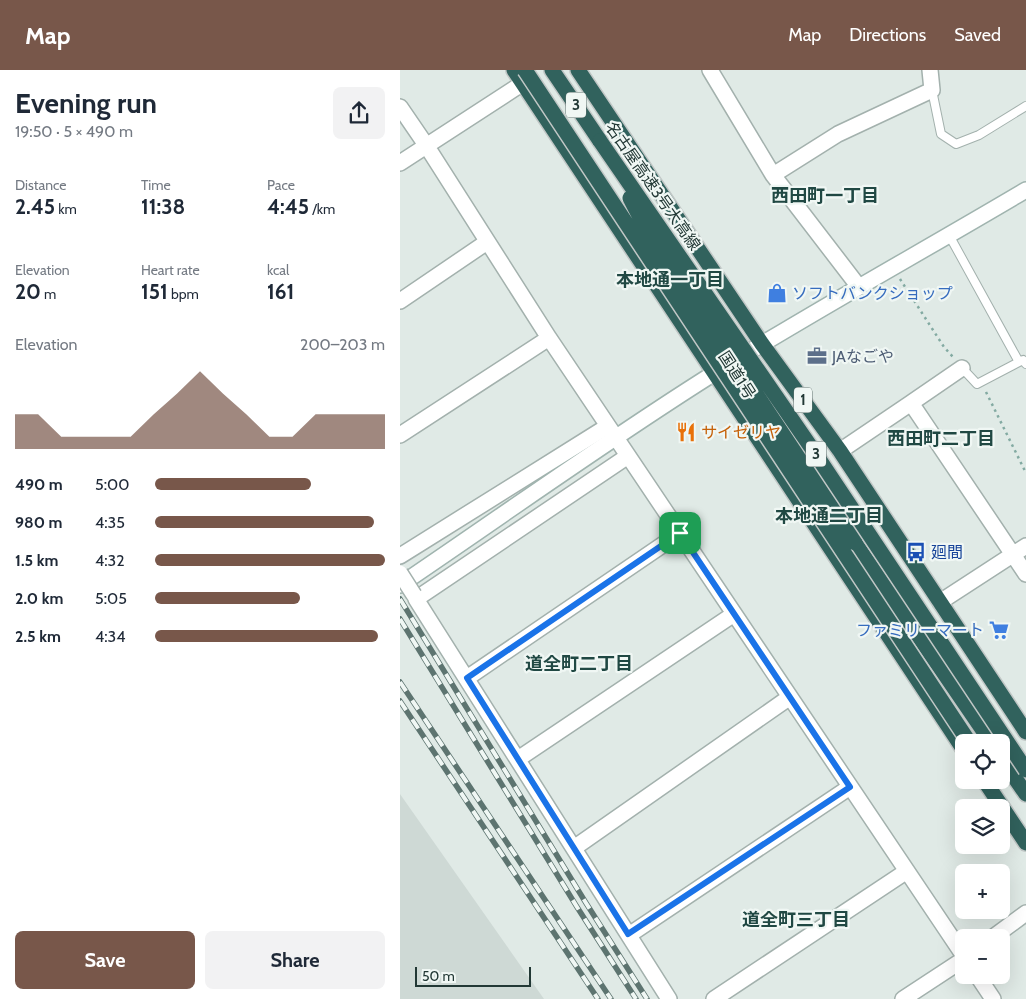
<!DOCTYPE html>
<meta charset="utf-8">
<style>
:root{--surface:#fff;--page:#f2f2f3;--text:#1f2937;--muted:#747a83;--accent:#78574a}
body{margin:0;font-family:Cabin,"Noto Sans JP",sans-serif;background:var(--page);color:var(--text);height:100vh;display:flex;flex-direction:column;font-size:19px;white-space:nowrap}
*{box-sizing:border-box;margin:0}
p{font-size:16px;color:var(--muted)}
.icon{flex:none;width:28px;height:28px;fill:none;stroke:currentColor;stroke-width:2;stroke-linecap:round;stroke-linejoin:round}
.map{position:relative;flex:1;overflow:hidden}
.side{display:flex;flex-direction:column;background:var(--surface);width:400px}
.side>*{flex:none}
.fabs{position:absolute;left:555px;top:664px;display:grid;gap:10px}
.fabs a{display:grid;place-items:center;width:55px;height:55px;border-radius:8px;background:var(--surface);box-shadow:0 5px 20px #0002;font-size:25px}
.scale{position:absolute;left:15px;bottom:12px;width:116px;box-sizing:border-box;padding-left:5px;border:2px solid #223835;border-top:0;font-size:14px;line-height:18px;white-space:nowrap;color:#223835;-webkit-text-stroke:4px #f0f7f4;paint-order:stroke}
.pin{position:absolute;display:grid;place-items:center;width:42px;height:42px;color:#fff;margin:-21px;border-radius:10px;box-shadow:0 2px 8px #0006}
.round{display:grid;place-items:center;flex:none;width:52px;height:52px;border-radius:8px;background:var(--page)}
.overview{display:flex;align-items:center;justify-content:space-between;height:85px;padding:0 15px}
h1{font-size:28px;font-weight:700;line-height:38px}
.metrics{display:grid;grid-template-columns:repeat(3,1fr);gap:8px;height:85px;padding:5px 15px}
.metrics div{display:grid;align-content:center}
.metrics b{font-size:21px;font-weight:700}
.metrics small{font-size:14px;font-weight:400}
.metrics p{font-size:14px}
.chart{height:140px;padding:10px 15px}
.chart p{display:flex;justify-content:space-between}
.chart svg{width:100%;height:90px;margin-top:5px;fill:var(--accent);opacity:.7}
.cta{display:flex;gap:10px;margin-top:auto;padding:10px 15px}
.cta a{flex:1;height:58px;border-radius:8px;background:var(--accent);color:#fff;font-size:20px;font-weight:700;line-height:58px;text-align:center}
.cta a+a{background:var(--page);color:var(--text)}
ul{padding:0 15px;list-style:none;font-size:16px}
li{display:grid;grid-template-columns:80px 60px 1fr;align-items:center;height:38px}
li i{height:12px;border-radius:6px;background:var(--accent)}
header{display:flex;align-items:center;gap:30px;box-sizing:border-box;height:70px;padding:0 25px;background:var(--accent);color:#fff}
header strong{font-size:24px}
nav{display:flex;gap:28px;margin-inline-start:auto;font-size:18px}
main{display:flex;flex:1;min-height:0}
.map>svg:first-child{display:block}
.built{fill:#ced9d5}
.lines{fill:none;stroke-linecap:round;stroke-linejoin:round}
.lane-casing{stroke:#a3b1ad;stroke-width:10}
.street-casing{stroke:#a3b1ad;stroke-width:18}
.secondary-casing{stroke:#a0b4af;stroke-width:18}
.highway-casing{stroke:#c1c7c6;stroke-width:18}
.path{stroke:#83aaa2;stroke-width:2.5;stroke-dasharray:2.5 4;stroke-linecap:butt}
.lane{stroke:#fff;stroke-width:8}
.street{stroke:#fff;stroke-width:15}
.secondary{stroke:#fff;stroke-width:15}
.highway{stroke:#31625d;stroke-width:15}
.rail-casing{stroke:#5d7470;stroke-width:5.5}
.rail{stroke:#f0f7f4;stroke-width:4;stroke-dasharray:11;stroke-linecap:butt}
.street-bridge-casing{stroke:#a3b1ad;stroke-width:18;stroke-linecap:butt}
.highway-bridge-casing{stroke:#c1c7c6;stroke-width:18;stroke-linecap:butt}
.street-bridge{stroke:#fff;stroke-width:15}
.highway-bridge{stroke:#31625d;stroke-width:15}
.route-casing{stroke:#fff;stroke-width:10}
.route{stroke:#1a73e8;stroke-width:6}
.labels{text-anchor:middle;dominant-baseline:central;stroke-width:4.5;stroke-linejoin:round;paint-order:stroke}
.shield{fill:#f0f7f4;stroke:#60716e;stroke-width:1}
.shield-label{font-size:15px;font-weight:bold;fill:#223835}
.street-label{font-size:16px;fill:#223835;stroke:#f0f7f4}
.shop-label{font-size:16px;fill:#366cbe;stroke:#f0f7f4;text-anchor:start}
.service-label{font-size:16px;fill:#4e5e75;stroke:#f0f7f4;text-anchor:start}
.food-label{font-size:16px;fill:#c56008;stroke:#f0f7f4;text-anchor:start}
.transit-label{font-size:16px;fill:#164399;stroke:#f0f7f4;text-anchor:start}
.neighbourhood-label{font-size:18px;font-weight:bold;fill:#204843;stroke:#f0f7f4}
</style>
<header>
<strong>Map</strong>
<nav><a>Map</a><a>Directions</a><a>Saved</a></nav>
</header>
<main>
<section class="side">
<div class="overview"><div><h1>Evening run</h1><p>19:50 · 5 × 490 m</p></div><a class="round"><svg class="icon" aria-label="share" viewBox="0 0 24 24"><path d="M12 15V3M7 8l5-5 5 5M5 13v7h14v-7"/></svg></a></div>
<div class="metrics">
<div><p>Distance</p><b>2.45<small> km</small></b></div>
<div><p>Time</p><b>11:38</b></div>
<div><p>Pace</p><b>4:45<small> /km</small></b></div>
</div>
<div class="metrics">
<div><p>Elevation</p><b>20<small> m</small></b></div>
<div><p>Heart rate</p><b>151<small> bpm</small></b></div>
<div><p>kcal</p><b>161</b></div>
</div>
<div class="chart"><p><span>Elevation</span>200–203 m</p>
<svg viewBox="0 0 160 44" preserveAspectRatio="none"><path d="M0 44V27L10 27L20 38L30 38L40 38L50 38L60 27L70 17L80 6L90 17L100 27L110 38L120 38L130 27L140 27L150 27L160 27V44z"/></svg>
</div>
<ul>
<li><b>490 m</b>5:00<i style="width:68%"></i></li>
<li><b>980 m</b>4:35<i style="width:95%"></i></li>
<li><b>1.5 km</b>4:32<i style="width:100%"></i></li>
<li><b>2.0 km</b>5:05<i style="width:63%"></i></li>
<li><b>2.5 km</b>4:34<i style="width:97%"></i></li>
</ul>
<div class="cta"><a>Save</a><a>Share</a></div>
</section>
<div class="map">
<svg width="626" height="929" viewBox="0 0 626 929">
<rect width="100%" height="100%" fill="#e0eae6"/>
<path class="built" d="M0,724l144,205h-144z"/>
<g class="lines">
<defs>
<path id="lane" d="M532,20l9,44 15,10 23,-9 47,-29
M549,165l70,127 4,-2 3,4
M562,298l15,16 42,-22"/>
<path id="street" d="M310,0l63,105 86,112
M0,37l26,38 123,193 415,618
M0,93l123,-80
M373,105l65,-41 94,-44 -2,-20
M0,231l87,-59
M511,333l51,-35
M0,365l149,-97
M440,381l71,-48 115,171
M228,386l-212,143 253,400
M0,486l208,-130
M540,532l86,-56
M67,608l213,-145
M118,689l216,-145
M174,778l216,-151
M229,865l221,-148
M592,868l34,-25
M577,905l16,24
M314,929l193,-128
M503,929l61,-40"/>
<path id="secondary" d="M0,515c105,-71 209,-146 316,-213 102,-63 207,-121 310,-182"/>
<path id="highway" d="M114,0l450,680
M152,0l48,71
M178,0l184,274 78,107 186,281
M455,473l136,199
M601,688l25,36
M584,710l42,63"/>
</defs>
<use href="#lane" class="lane-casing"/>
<use href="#street" class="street-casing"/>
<use href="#secondary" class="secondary-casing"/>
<use href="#highway" class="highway-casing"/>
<path class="path" d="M500,209l44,68 9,10
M586,322l40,81"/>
<use href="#lane" class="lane"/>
<use href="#street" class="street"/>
<use href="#secondary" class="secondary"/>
<use href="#highway" class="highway"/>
<defs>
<path id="rail" d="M0,529l186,304 61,96
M0,549l177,288 59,92
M0,612l211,317
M0,631l198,298"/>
</defs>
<use href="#rail" class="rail-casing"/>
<use href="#rail" class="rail"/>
<defs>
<path id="street-bridge" d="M0,503l14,22"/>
<path id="highway-bridge" d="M125,0l444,672
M200,71l215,312 211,317
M230,128l14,27 211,318"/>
</defs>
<use href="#street-bridge" class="street-bridge-casing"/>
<use href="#highway-bridge" class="highway-bridge-casing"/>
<use href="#street-bridge" class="street-bridge"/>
<use href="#highway-bridge" class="highway-bridge"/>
</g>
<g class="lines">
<defs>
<path id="route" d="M280,463l170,254 -222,147 -161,-256z"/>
</defs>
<use href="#route" class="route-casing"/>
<use href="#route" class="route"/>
</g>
<defs>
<symbol id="shop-bare" viewBox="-9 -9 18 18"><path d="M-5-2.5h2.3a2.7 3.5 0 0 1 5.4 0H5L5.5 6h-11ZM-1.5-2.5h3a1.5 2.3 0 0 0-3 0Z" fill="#3f7fe0" stroke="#f0f7f4" stroke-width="2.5" paint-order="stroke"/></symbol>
<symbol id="office-bare" viewBox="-9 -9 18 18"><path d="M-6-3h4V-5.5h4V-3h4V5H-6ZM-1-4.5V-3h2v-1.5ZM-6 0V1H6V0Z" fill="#5c6f8a" stroke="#f0f7f4" stroke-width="2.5" paint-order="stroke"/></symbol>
<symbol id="restaurant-bare" viewBox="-9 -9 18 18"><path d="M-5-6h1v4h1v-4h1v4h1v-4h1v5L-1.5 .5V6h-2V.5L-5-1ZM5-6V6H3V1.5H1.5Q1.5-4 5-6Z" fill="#e8710a" stroke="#f0f7f4" stroke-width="2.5" paint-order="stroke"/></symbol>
<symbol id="bus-bare" viewBox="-9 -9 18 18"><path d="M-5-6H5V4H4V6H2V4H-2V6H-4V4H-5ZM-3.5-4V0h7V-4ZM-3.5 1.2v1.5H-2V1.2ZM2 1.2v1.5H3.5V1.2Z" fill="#1a4fb4" stroke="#f0f7f4" stroke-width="2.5" paint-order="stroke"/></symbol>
<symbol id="supermarket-bare" viewBox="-9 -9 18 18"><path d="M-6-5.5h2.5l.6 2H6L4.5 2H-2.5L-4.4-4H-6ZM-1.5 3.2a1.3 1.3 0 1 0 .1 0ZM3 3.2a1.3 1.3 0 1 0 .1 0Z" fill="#3f7fe0" stroke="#f0f7f4" stroke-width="2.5" paint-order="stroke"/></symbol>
</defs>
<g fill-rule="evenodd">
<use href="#shop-bare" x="363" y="209" width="28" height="28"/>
<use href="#office-bare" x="403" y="272" width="28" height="28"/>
<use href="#restaurant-bare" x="272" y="348" width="28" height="28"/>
<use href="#bus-bare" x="502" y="468" width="28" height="28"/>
<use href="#supermarket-bare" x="585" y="546" width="28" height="28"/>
</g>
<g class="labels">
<g class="shield">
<rect x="166" y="22.5" width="20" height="25" rx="4"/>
<rect x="394" y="317.5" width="18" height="25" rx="4"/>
<rect x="406" y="371.5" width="20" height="25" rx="4"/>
</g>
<g class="shield-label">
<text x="176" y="35">3</text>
<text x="403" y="330">1</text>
<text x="416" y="384">3</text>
</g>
<g class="street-label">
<text transform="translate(253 116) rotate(55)">名古屋高速3号大高線</text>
<text transform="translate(337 305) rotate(57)">国道1号</text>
</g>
<g class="shop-label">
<text x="392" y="223">ソフトバンクショップ</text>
<text x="584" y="560" text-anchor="end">ファミリーマート</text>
</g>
<g class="service-label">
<text x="432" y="286">JAなごや</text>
</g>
<g class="food-label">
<text x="301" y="362">サイゼリヤ</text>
</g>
<g class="transit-label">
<text x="531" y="482">廻間</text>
</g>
<g class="neighbourhood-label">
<text x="425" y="126">西田町一丁目</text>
<text x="270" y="210">本地通一丁目</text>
<text x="541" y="369">西田町二丁目</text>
<text x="429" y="446">本地通二丁目</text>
<text x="179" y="594">道全町二丁目</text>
<text x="396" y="850">道全町三丁目</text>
</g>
</g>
</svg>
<div class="fabs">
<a><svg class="icon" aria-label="locate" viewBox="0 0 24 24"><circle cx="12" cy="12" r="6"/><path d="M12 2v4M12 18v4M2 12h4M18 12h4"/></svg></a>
<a><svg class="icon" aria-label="layers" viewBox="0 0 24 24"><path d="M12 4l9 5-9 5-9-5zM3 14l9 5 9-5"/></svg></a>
<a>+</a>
<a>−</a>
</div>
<div class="scale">50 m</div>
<div class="pin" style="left:280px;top:463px;background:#1e9e55"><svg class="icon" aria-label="arrive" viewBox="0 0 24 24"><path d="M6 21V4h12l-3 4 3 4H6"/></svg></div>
</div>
</main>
